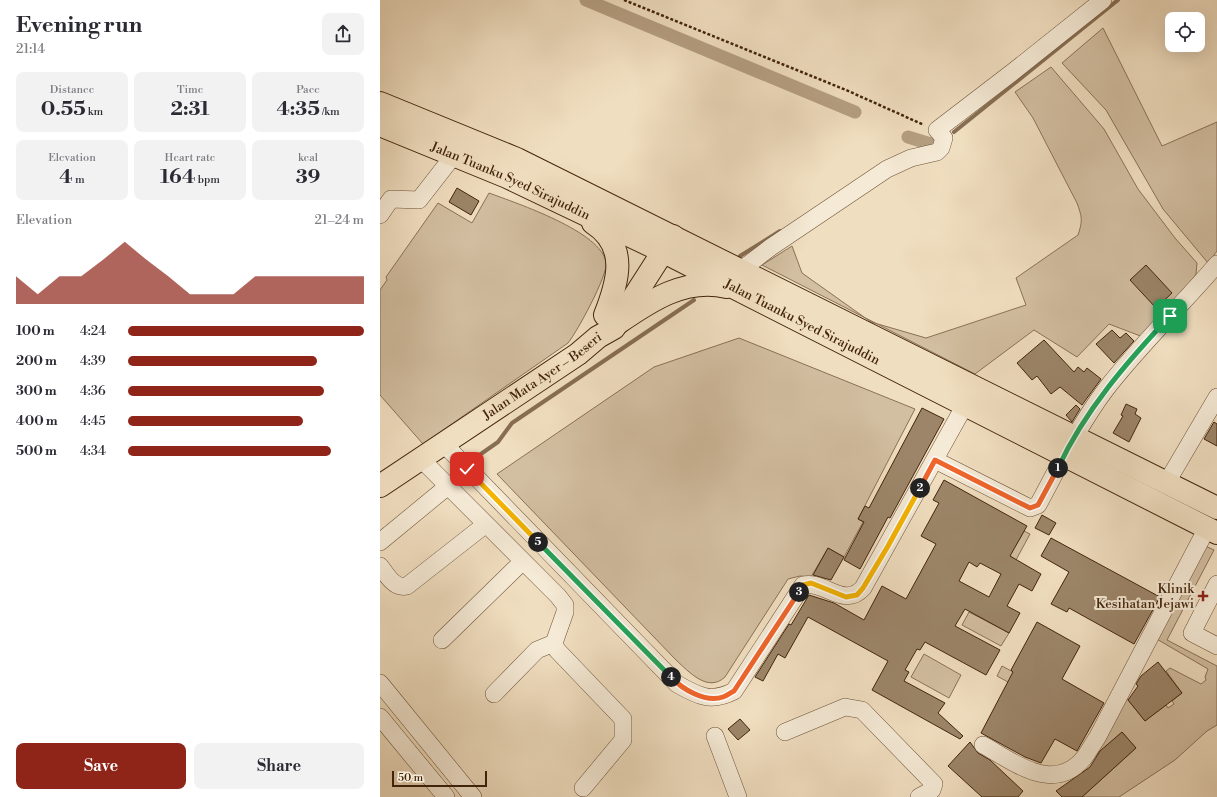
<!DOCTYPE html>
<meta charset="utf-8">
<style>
:root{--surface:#fff;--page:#f2f2f3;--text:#2b2b33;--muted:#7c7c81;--accent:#8f2418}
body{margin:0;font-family:"Libre Bodoni",serif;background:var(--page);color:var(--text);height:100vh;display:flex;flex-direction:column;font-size:15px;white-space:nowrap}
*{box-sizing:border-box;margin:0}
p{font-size:13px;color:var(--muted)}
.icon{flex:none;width:22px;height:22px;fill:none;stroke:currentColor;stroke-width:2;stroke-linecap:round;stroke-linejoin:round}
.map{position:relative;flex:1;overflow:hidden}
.panel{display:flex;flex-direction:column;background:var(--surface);width:380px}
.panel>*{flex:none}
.fabs{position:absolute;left:785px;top:12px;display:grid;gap:8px}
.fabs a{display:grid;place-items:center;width:40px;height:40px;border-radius:8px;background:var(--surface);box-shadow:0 4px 16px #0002;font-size:20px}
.scale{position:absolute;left:12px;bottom:10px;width:95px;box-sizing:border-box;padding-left:4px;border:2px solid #42240b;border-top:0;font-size:11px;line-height:14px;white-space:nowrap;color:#42240b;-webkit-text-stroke:3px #f5ead6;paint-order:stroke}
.pin{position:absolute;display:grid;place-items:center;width:34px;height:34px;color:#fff;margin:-17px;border-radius:8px;box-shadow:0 2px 6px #0006}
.km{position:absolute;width:20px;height:20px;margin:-10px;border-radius:50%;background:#222;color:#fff;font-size:11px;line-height:20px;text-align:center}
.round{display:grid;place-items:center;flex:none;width:42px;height:42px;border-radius:8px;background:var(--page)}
.head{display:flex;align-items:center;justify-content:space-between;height:68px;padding:0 16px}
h1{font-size:22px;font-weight:800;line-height:30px}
.metrics{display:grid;grid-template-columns:repeat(3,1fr);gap:6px;height:68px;padding:4px 16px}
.metrics div{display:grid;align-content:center;border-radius:8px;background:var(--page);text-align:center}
.metrics b{font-size:20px;font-weight:800}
.metrics small{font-size:11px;font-weight:400}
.metrics p{font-size:11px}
.chart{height:112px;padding:8px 16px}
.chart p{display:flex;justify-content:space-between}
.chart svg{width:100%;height:72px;margin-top:4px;fill:var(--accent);opacity:.7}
.primary-button{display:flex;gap:8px;margin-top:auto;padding:8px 16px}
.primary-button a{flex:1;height:46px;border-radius:8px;background:var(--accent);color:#fff;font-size:16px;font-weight:800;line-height:46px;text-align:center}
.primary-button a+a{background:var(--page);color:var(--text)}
ul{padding:0 16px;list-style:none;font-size:13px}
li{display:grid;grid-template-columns:64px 48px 1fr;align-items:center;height:30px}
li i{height:10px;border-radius:5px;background:var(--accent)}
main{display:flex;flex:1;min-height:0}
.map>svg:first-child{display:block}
.green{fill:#d2bea1;stroke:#8a7156}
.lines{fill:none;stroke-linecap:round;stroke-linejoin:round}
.stream{stroke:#876e52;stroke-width:4}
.canal{stroke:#b59f82;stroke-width:13}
.building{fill:#9c8569;stroke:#42240b;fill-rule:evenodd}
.minor-casing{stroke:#6e5238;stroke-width:18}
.major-casing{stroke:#42240b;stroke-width:24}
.highway-casing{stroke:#42240b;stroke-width:24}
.path{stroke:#42240b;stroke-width:2.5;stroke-dasharray:3 2;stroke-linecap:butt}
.minor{stroke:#f5ead6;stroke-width:17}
.major{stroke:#f0dec0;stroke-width:22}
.highway{stroke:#f0dec0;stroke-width:22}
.split-1-casing{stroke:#fff;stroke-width:8}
.split-2-casing{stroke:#fff;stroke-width:8}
.split-3-casing{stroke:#fff;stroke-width:8}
.split-4-casing{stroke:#fff;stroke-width:8}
.split-5-casing{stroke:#fff;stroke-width:8}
.split-6-casing{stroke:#fff;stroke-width:8}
.split-1{stroke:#22a559;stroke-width:5}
.split-2{stroke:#f0652b;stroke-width:5}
.split-3{stroke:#f5b400;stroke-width:5}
.split-4{stroke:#f0652b;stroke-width:5}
.split-5{stroke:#22a559;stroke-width:5}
.split-6{stroke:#f5b400;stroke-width:5}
.poi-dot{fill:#8f2418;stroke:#f5ead6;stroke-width:1.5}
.labels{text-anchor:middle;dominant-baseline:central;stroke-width:4;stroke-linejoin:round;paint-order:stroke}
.street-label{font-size:13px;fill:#42240b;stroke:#f5ead6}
.poi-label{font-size:13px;fill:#42240b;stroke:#f5ead6;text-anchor:end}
</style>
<main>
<section class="panel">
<div class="head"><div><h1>Evening run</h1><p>21:14</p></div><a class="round"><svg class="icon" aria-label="share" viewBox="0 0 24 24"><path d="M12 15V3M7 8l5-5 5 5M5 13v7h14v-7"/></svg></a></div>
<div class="metrics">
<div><p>Distance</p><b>0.55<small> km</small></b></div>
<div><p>Time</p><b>2:31</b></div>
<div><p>Pace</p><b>4:35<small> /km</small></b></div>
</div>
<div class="metrics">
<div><p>Elevation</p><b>4<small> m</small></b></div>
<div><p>Heart rate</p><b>164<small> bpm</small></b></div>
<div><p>kcal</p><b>39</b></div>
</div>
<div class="chart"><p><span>Elevation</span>21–24 m</p>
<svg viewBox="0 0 160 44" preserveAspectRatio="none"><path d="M0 44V27L10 38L20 27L30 27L40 17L50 6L60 17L70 27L80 38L90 38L100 38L110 27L120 27L130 27L140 27L150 27L160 27V44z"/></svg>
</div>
<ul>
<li><b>100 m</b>4:24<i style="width:100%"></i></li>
<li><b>200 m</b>4:39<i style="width:80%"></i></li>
<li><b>300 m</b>4:36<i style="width:83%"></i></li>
<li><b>400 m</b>4:45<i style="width:74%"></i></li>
<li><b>500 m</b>4:34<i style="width:86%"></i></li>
</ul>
<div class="primary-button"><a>Save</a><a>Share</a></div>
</section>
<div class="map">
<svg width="837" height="797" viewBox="0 0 837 797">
<rect width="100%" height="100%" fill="#f0dec0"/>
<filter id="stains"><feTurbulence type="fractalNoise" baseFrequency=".005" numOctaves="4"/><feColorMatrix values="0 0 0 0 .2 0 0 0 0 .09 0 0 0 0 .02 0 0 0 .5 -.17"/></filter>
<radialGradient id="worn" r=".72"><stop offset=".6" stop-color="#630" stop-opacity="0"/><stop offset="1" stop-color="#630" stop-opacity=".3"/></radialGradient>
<path class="green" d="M723,28l59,118 55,-24v129l-9,12 -45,-54 -57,-99 -44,-47z
M671,67l53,62 34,60 37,49 22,25 -1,11 -6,11 -47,52 -34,-13 -32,33 -43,-27 -59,44 -213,-109 30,-19 10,27 69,49 55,16 100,-33 -10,-27 62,-43c5,-15 4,-18 -1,-32l-44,-85 -18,-26z
M109,193c27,10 114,39 117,70 2,12 -29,69 -38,80l-145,101 -43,-49v-105l7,-10 -1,-3 52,-74 34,20z
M359,338l176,71 -57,110 5,3 -19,35 -16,-9 -17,29 -11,-1 -12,3 -63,98c-17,16 -36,-5 -49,-17l-179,-186 157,-107z
M566,507l70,38 8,-14 6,3 -14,26 -24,-14z
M823,545l11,5 -47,90 50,26v59l-10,6 -32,29 -56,37h-37l54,-49 -14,-16 -38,34 41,-70 20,25 21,-16 2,3 6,-4 -2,-3 10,-8 -16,-22 4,-3 31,16 5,-4 -1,-3 3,-8 -53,-31z
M589,612l40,21 -8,13 -39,-21z
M544,654l37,21 -12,23 -38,-21z
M622,666l52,28 -6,10 -51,-28z"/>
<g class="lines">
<path class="stream" d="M574,132l164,-132
M360,256l40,-25
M98,456l20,-14 14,-19 182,-123"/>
<path class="canal" d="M206,0l269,112
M528,137l26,8"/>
</g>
<path class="building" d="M77,188l22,13 -8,14 -22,-13z
M766,265l26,28 -16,15 -26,-28z
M732,330l8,8 6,-5 8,8 -20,22 -18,-19z
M664,340l30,32 4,-5 6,5 3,-4 14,11 -19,26 -22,-18 -9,7 -14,-18 -5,4 -15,-17z
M746,404l11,5 -2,5 6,4 -12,24 -16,-9 10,-17 -2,-1z
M696,405l4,4 -8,13 -6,-7z
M542,408l22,11 -54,99 -2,-1 -28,52 -16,-9 20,-38 -6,-3 7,-13 4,2z
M834,422l3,2v22l-13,-7z
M564,480l83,46 -17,30 31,18 -9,17 -13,-7 -12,22 13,7 -11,20 -44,-24 -10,17 45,24 -14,25 -61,-33 -5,8 -3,-1 -12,21 4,2 -5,9 41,22 -7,10 25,23 -3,3 -88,-49 16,-29 -80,-44 -23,41 -7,-4 -15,27 -8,-4 34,-53 2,1 18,-30 25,8 30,17 18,-34 24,13 30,-55 -15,-8 18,-33 -6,-3zM589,562l8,5 3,-4 21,11 -12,23 -30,-16z
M662,515l14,8 -7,12 -14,-7z
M671,538l109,59 -26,47 -65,-36 -2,4 -16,-8 18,-32 -28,-16z
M448,548l16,9 -13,23 -18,-5z
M657,622l43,24 -18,33 42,24 -27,48 -22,-12 -14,24 -16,-6 -44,-24 32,-61 -2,-2z
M778,662l24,31 -37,28 -17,-21 10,-14 -2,-2 5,-8z
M360,719l10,11 -12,10 -10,-11z
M742,732l14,16 -54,49h-20l-6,-6 34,-24 10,-16z
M590,742l8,11 12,7 33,31 -5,6h-36l-34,-31z"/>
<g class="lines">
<defs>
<path id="minor" d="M0,215l11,-16 28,1 35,-45
M361,270l30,-23 116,-78 24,-11 26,-6 4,-4 3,-10 -7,-8 77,-59 89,-71
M64,444l233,240c21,12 34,19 57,7l69,-106c21,-5 41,24 60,3l102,-183
M41,459l137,137 7,9v7l-11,31 3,7 66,69v21l-40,48
M555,460l95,48 8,-3c21,-39 41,-80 68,-116 34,-44 75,-83 111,-125
M787,482l50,-85
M0,542l68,-56
M0,566c7,9 14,23 27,20l79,-62
M837,584l-25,49 25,13
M62,640l81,-79
M0,683l93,114
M114,694l43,-44 17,-7
M0,717l66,80
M405,732l60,-25 17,3 72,74 -2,6 -13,7
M335,736l23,61
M603,745c31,17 70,49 100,14 5,-6 9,-14 14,-21l110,-210"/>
<g id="major">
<path id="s1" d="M0,486l198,-132 20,-17 16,-9 59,-92"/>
</g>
<g id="highway">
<path d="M0,103l137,56 700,349"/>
<path id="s2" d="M0,125l127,52 157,75 553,281"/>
<path d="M213,223c36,23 25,59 12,92"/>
<path d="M238,323c32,-22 67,-46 109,-36"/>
</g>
</defs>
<use href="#minor" class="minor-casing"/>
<use href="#major" class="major-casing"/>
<use href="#highway" class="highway-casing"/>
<path class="path" d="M244,0l222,90 78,35"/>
<use href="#minor" class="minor"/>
<use href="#major" class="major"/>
<use href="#highway" class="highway"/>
</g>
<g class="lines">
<defs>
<path id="split-1" d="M678,468c27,-58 69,-106 112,-152"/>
<path id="split-2" d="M540,488l15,-28 95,48 8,-3 20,-37"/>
<path id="split-3" d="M419,592l4,-7 8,-2 35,14 11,-2 6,-7 25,-42 32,-58"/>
<path id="split-4" d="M291,677c11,12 34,26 52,20 3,-1 7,-4 11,-6l65,-99"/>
<path id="split-5" d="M158,542l133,135"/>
<path id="split-6" d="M87,469l71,73"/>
</defs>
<use href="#split-1" class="split-1-casing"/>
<use href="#split-2" class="split-2-casing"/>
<use href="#split-3" class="split-3-casing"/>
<use href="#split-4" class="split-4-casing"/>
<use href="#split-5" class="split-5-casing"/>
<use href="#split-6" class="split-6-casing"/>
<use href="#split-1" class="split-1"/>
<use href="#split-2" class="split-2"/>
<use href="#split-3" class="split-3"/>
<use href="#split-4" class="split-4"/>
<use href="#split-5" class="split-5"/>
<use href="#split-6" class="split-6"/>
</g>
<path class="poi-dot" d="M821 590h4v4h4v4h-4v4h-4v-4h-4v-4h4z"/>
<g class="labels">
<g class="street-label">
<text stroke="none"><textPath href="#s2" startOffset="142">Jalan Tuanku Syed Sirajuddin</textPath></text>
<text stroke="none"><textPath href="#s2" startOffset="466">Jalan Tuanku Syed Sirajuddin</textPath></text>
<text stroke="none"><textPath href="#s1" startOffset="196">Jalan Mata Ayer – Beseri</textPath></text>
</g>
<g class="poi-label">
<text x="814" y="589">Klinik<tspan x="814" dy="15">Kesihatan Jejawi</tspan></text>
</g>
</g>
<rect width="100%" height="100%" filter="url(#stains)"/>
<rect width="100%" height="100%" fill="url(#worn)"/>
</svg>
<div class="fabs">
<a><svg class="icon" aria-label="locate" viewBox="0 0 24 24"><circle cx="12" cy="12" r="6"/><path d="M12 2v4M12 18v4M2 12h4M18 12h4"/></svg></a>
</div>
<div class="scale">50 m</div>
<div class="pin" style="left:790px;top:316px;background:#1e9e55"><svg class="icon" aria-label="arrive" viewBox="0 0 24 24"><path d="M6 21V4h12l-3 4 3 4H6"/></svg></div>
<div class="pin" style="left:87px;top:469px;background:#d93025"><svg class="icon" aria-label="check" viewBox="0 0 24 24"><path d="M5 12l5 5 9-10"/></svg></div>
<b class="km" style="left:678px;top:468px">1</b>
<b class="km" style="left:540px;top:488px">2</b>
<b class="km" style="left:419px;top:592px">3</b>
<b class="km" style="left:291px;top:677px">4</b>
<b class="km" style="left:158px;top:542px">5</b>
</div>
</main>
